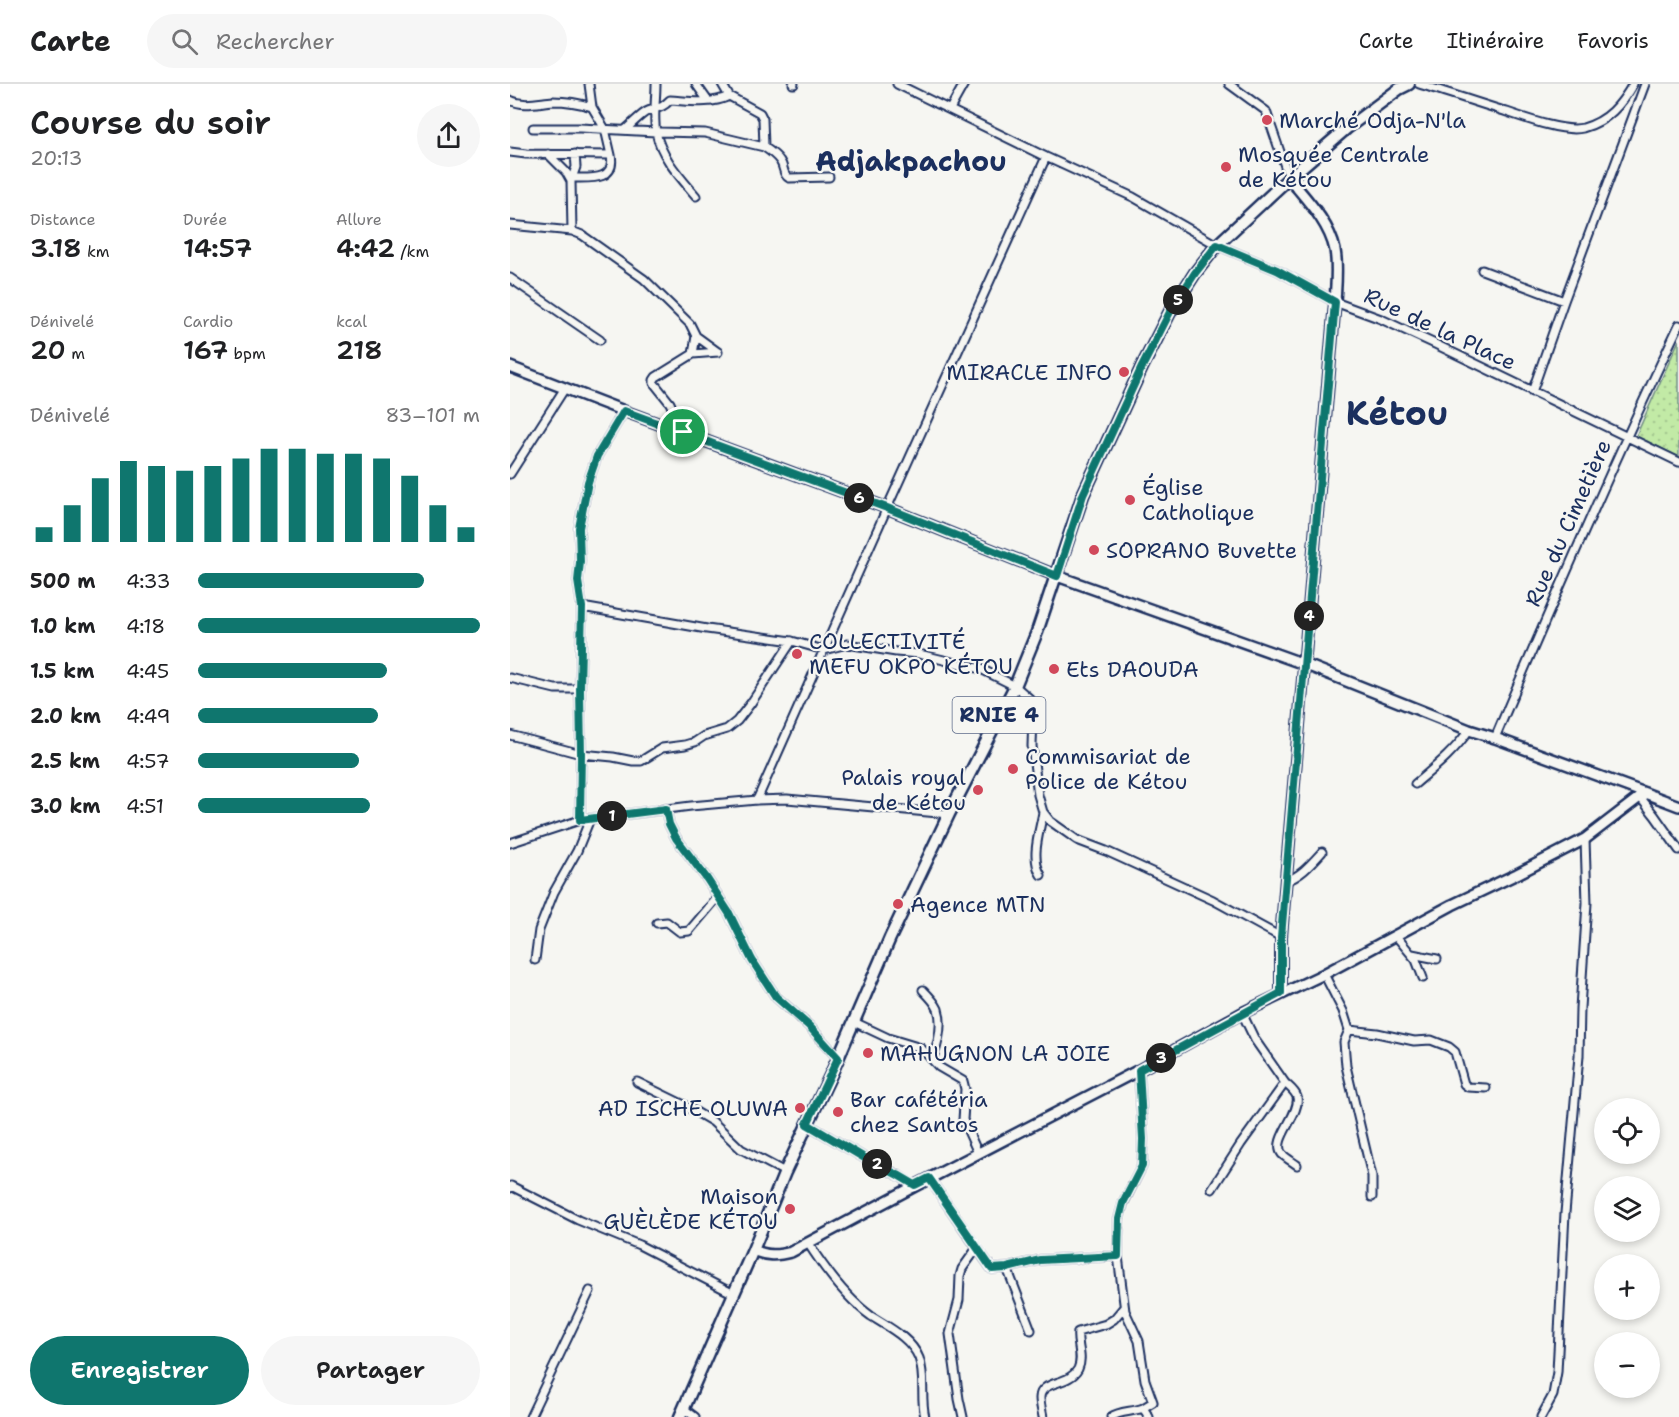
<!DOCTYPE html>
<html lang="fr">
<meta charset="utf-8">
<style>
:root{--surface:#fff;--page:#f6f6f6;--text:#202124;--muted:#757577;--line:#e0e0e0;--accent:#0f766e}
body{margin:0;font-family:"Shantell Sans",sans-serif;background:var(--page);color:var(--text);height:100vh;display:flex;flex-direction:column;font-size:22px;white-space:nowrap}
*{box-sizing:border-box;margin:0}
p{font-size:20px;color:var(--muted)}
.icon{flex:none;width:33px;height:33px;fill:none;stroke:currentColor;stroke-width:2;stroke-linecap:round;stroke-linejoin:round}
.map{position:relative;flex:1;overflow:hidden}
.details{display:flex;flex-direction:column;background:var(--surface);width:510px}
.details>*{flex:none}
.fabs{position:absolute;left:1084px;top:1014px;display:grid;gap:12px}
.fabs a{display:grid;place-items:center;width:66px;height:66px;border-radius:50%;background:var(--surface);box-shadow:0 3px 9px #0003;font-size:30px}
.pin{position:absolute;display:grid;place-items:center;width:51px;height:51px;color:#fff;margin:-26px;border:3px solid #fff;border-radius:50%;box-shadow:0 2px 6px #0007}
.km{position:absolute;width:30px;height:30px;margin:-15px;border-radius:50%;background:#222;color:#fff;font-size:16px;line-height:30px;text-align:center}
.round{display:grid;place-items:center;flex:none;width:63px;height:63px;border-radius:32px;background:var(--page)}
.summary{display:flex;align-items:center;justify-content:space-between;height:102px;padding:0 30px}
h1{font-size:33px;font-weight:600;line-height:45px}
.stats{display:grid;grid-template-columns:repeat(3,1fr);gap:9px;height:102px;padding:6px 30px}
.stats div{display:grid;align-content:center}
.stats b{font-size:26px;font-weight:600}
.stats small{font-size:16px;font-weight:400}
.stats p{font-size:16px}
.chart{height:168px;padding:12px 30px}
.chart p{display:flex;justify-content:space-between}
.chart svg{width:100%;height:108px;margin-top:6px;stroke:var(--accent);stroke-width:6}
.action{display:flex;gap:12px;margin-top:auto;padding:12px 30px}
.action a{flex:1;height:69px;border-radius:36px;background:var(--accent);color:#fff;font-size:24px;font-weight:600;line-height:69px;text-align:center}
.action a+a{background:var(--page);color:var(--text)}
ul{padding:0 30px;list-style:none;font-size:20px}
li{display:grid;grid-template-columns:96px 72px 1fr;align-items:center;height:45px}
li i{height:15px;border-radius:8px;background:var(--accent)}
header{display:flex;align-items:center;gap:36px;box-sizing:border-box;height:84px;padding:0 30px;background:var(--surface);border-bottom:2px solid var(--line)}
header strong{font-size:28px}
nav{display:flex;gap:33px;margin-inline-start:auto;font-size:21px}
.search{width:420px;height:54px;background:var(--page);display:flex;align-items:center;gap:15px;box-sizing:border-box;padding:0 21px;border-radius:33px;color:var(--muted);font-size:22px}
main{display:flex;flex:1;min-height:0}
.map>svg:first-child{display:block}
.grass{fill:url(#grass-dots);stroke:#6e8c82;stroke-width:1.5}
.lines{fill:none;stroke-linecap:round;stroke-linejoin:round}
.street-casing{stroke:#1b2f5e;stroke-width:11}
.secondary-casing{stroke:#1b2f5e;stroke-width:14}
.primary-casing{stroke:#1b2f5e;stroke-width:15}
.street{stroke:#f6f6f2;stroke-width:7}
.secondary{stroke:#f6f6f2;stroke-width:9}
.primary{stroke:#f6f6f2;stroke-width:10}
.route-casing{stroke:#fff;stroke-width:12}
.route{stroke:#0f766e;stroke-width:8}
.poi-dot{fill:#d1495b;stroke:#f6f6f2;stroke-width:2}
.labels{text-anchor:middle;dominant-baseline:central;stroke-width:4.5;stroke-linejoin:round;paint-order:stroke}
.shield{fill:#f6f6f2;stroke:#5d6b8a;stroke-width:1.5}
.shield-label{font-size:21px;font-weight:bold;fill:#1b2f5e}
.poi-label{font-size:22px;fill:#1b2f5e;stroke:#f6f6f2;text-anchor:start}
.street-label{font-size:22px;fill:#1b2f5e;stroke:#f6f6f2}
.district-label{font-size:28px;font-weight:bold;fill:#1b2f5e;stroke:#f6f6f2}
.town-label{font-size:34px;font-weight:bold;fill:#1b2f5e;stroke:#f6f6f2}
</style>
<header>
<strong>Carte</strong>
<div class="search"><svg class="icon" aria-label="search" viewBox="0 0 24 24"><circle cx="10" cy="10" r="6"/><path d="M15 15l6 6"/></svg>Rechercher</div>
<nav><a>Carte</a><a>Itinéraire</a><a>Favoris</a></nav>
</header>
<main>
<section class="details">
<div class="summary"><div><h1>Course du soir</h1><p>20:13</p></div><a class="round"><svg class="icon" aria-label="share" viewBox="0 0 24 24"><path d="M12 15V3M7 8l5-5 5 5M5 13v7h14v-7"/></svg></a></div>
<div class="stats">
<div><p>Distance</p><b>3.18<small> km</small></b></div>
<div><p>Durée</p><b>14:57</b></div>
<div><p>Allure</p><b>4:42<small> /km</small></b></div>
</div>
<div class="stats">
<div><p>Dénivelé</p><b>20<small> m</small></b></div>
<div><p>Cardio</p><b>167<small> bpm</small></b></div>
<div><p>kcal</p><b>218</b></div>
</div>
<div class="chart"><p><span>Dénivelé</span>83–101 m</p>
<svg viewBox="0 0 160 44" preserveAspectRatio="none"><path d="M5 44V38M15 44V29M25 44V18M35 44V11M45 44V13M55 44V15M65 44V13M75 44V10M85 44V6M95 44V6M105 44V8M115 44V8M125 44V10M135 44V17M145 44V29M155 44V38"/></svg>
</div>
<ul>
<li><b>500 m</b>4:33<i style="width:80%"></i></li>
<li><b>1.0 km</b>4:18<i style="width:100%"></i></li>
<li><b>1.5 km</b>4:45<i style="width:67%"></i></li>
<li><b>2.0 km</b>4:49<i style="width:64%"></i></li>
<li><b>2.5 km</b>4:57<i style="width:57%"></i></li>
<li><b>3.0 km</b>4:51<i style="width:61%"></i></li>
</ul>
<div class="action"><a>Enregistrer</a><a>Partager</a></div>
</section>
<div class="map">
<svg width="1169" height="1333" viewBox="0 0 1169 1333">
<defs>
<pattern id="grass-dots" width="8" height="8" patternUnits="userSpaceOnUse" patternTransform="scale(1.5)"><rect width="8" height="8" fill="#c2eaa6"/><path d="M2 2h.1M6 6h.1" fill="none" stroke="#a6c991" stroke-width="1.8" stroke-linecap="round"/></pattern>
</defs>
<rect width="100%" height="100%" fill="#f6f6f2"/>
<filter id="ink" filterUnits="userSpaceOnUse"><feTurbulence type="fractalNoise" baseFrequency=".0167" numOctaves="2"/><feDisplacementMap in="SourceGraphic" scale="12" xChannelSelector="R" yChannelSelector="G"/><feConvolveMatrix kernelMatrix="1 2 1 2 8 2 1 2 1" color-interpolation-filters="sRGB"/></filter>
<g filter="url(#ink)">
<path class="grass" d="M1169,256v117l-43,-21z"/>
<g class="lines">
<defs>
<path id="street" d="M146,0c0,15 -3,33 0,48 5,25 24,45 40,64
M186,0l12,17
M212,0l7,12 31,17 3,6 1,28c6,4 12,8 16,14 5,7 2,13 9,17l40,-1
M283,0h1
M387,0l149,73 87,40 84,48 60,25 58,32 46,17 54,25 244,118
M719,0l37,27 23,67
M909,0c27,8 53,17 79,25 21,7 65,24 85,19 25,-7 38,-23 50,-44
M0,16c14,7 29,2 43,1 14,0 26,2 39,6
M440,25l14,-25
M23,44h47l76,4
M115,46c6,-5 17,-17 23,-19 11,-4 13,-2 22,-11 19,1 41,5 59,-4
M149,48l46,1 59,14
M0,68l16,2 85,1 -6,-26 -13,-22 -3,-23
M38,70l18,18 5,9 1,50
M62,94c19,0 44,3 39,-23
M61,97l5,-14 -1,-13
M0,141l62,6 10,4 62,44 46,45 6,12 -3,18 -37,23 -2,3v3l16,20 13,29
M972,186l82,31
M0,194l90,62
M186,252l22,16
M183,270l25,-2
M1022,308l32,-91 81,-217
M0,390l55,-86
M72,523l125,22 85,12 32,9 23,-6 49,8 23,2 62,15 34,17 15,13 3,16 -1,31 6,49 5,17 7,9 27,19 29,11 107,49 68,37
M0,594l45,11h25
M0,651l71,19 32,3 20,4h8l21,-13 23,-3 10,-3 9,-6 23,-7 10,-8 14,-18 41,-62
M985,654c59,-139 119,-277 184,-413
M905,700c20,-17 39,-32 54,-54
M1130,713l15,19 24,34
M247,716l130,-292 159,-351
M156,725l3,15 7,14 31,41 22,34 23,47 24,37 33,29 29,32
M70,736l1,-66 -1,-65 2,-82 -4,-26 2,-19 -1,-34 9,-46 9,-26 27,-45
M0,759l70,-23 111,-14 66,-6 30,-1 162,15
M531,791c-11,-18 -1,-44 2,-63
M776,797c15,-5 25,-17 36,-29
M147,839l10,-1 13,10 9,-1 28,-33
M886,852l20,24 7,18
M902,870l25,5
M25,876l4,-30 15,-38 23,-41 13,-32
M814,890l19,37 6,19 -5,12 2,24 26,110v21
M413,906c5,5 12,12 15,19 5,15 0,35 -5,49
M344,938l34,16 33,10 18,19 24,14 2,8 -2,31 15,33
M839,946l28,3 37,8 17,-1 18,7 6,5 9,32 4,3 18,1
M127,998l47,23 29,17 28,27 44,23
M775,999c4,4 10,8 12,14 4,17 -26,43 -15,57 4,4 11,8 15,11
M297,1040l61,36 30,15 17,11
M419,1094l48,70 -15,21 -2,7 -1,24 -9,34 9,65 4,18
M0,1104l1,-2 67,34 61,25 95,49
M702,1105l29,-45 44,-61 -30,-43 -13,-27
M298,1159c16,25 38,55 63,73 17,11 40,22 48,42 7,19 1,39 6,59
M467,1164l15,21 15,-1 24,62
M608,1172l7,55 14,30 6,39 8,22 -10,6
M497,1184l33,-8 78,-4 1,-37 4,-15 19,-38 1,-27 -4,-69
M173,1324l12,9
M20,1333l60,-126
M533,1333c-1,-6 -3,-13 -3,-19 0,-18 29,-12 38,-29 6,-12 -2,-25 0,-37l28,-8 8,-5 10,-12
M601,1333c8,-6 22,-5 32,-9l6,9
M1031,1333l12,-22 4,-23 8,-159 14,-157 1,-48 7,-105 -2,-64"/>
<path id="secondary" d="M0,283l114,44 263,97 170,68 247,88 165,66 26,8 150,55 34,13
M771,909v-56l54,-635c1,-17 3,-35 0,-52 -6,-28 -29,-51 -46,-72
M243,1166c14,6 23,6 38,2l124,-66 224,-116 103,-57 82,-39 128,-69 65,-31 68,-35 60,-46"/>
<path id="primary" d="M170,1333l73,-167 32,-78 48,-102 57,-132 59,-124 66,-128 22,-54 46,-137 59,-128 28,-55 25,-39 22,-28 72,-67 58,-50 52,-39 10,-5"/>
</defs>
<use href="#street" class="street-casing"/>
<use href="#secondary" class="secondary-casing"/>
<use href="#primary" class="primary-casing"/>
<use href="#street" class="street"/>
<use href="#secondary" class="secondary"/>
<use href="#primary" class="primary"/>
</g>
</g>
<g class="lines" filter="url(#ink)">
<defs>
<path id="route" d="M707,161l60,25 58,32 -54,635v56l-142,77 4,69 -1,27 -19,37 -4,16 -1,37 -78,4 -33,8 -15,1 -63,-91 -14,7 -17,-10 -30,-15 -61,-36 31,-66 -29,-32 -33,-29 -24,-37 -23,-47 -22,-34 -31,-41 -7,-14 -3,-15 -86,11 1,-66 -1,-65 2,-82 -4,-26 2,-19 -1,-34 9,-46 9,-26 27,-45 263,97 170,68 26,-81 59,-128 28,-55 25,-39z"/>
</defs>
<use href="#route" class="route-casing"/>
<use href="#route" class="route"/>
</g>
<g class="poi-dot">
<circle cx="757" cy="36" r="6"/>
<circle cx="716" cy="83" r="6"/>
<circle cx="614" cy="288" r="6"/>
<circle cx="620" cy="416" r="6"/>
<circle cx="584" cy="466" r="6"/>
<circle cx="287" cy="570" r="6"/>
<circle cx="544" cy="585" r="6"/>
<circle cx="503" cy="685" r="6"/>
<circle cx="468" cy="706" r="6"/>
<circle cx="388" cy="820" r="6"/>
<circle cx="358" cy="969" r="6"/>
<circle cx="290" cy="1024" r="6"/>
<circle cx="328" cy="1028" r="6"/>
<circle cx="280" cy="1125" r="6"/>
</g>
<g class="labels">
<rect class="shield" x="442.5" y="613" width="93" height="36" rx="4.5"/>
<g class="shield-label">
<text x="489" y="631">RNIE 4</text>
</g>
<g class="poi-label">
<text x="769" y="36">Marché Odja-N'la</text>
<text x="728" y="70">Mosquée Centrale<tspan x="728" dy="25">de Kétou</tspan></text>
<text x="602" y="288" text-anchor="end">MIRACLE INFO</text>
<text x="632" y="403">Église<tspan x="632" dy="25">Catholique</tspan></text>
<text x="596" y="466">SOPRANO Buvette</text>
<text x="299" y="557">COLLECTIVITÉ<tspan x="299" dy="25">MEFU OKPO KÉTOU</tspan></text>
<text x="556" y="585">Ets DAOUDA</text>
<text x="515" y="672">Commisariat de<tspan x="515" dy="25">Police de Kétou</tspan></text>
<text x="456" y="693" text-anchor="end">Palais royal<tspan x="456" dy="25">de Kétou</tspan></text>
<text x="400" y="820">Agence MTN</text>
<text x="370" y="969">MAHUGNON LA JOIE</text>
<text x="340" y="1015">Bar cafétéria<tspan x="340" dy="25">chez Santos</tspan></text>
<text x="278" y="1024" text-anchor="end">AD ISCHE OLUWA</text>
<text x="268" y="1112" text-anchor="end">Maison<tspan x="268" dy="25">GUÈLÈDE KÉTOU</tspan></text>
</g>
<g class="street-label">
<text transform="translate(930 245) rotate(25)">Rue de la Place</text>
<text transform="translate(1058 439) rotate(-66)">Rue du Cimetière</text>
</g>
<g class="district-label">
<text x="401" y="77">Adjakpachou</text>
</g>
<g class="town-label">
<text x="887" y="329">Kétou</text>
</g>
</g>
</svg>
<div class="fabs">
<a><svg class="icon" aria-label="locate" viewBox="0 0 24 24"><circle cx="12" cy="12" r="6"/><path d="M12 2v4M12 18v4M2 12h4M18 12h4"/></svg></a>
<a><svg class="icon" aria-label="layers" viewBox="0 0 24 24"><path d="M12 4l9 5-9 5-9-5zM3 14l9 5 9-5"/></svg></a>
<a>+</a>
<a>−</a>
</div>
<div class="pin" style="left:173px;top:348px;background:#1e9e55"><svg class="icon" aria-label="arrive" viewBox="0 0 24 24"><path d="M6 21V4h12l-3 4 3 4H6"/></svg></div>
<b class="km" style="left:102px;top:732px">1</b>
<b class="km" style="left:367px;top:1080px">2</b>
<b class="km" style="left:651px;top:974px">3</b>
<b class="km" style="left:799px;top:532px">4</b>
<b class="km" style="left:668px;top:216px">5</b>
<b class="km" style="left:349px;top:414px">6</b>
</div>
</main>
